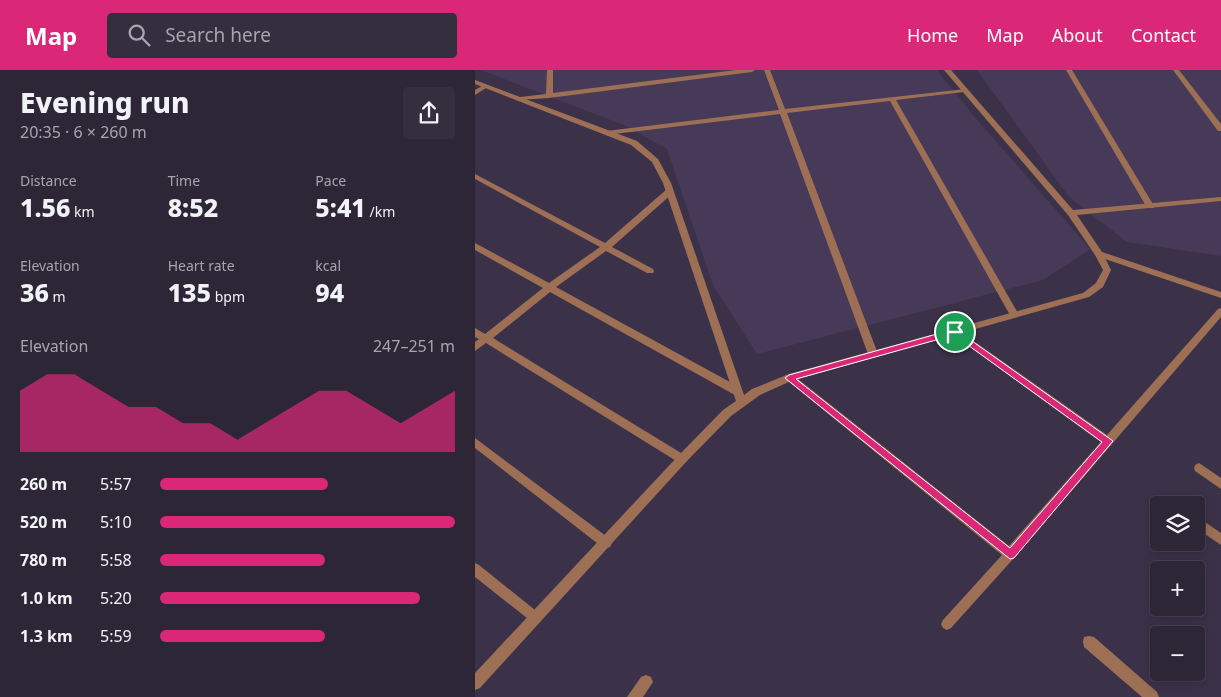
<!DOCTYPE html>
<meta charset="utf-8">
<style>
:root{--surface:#2c2637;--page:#342e3f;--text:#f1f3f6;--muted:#a6a5ad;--line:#484352;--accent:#db2777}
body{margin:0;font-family:"Noto Sans",sans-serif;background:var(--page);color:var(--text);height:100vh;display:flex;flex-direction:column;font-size:19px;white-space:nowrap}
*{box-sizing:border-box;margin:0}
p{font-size:16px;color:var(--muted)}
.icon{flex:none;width:28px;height:28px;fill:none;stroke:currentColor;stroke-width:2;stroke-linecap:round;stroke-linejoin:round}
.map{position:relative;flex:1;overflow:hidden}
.sheet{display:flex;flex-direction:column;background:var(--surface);width:475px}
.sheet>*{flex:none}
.buttons{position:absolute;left:675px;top:426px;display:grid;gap:10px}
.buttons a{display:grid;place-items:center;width:55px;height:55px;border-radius:5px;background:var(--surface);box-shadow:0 2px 12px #0003,0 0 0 1px var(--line);font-size:25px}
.pin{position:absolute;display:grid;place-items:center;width:42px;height:42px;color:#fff;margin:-21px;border:2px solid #fff;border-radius:50%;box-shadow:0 1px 5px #0007}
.round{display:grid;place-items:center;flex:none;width:52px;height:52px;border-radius:5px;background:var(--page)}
.headline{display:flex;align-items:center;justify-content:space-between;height:85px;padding:0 20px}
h1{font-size:28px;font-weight:800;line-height:38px}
.stats{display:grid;grid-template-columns:repeat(3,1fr);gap:8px;height:85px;padding:5px 20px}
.stats div{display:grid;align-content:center}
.stats b{font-size:25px;font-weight:800}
.stats small{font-size:14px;font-weight:400}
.stats p{font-size:14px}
.chart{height:140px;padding:10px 20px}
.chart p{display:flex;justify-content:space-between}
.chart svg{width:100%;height:90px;margin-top:5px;fill:var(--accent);opacity:.7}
ul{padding:0 20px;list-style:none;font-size:16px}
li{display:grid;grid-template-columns:80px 60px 1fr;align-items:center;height:38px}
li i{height:12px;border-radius:6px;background:var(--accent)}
header{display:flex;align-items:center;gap:30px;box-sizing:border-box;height:70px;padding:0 25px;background:var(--accent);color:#fff}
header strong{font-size:24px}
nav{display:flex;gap:28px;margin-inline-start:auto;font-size:18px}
.search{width:350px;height:45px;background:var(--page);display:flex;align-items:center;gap:12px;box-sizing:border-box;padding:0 18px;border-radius:5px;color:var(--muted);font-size:19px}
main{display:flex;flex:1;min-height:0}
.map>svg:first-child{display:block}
.built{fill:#463a58}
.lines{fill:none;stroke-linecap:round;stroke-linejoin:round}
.service{fill:#9d6f54;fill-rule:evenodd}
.minor{fill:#9d6f54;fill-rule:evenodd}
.tertiary{fill:#9d6f54;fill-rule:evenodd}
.route{fill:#db2777;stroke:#fff;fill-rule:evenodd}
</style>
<header>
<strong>Map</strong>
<div class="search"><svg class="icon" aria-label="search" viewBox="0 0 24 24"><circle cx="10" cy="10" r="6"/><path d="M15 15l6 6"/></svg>Search here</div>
<nav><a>Home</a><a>Map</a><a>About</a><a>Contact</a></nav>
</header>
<main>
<section class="sheet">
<div class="headline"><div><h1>Evening run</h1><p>20:35 · 6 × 260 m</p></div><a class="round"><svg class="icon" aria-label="share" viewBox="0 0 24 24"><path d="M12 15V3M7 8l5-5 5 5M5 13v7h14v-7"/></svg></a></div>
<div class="stats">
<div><p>Distance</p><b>1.56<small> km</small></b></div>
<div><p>Time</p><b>8:52</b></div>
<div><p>Pace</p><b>5:41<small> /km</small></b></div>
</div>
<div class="stats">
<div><p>Elevation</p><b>36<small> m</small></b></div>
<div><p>Heart rate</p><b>135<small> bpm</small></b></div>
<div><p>kcal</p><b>94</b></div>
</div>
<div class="chart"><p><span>Elevation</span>247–251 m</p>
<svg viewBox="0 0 160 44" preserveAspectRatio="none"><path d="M0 44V14L10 6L20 6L30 14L40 22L50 22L60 30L70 30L80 38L90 30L100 22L110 14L120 14L130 22L140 30L150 22L160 14V44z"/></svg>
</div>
<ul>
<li><b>260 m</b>5:57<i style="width:57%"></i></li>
<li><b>520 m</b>5:10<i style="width:100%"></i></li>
<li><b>780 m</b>5:58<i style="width:56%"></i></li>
<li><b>1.0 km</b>5:20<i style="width:88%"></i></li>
<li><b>1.3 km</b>5:59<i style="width:56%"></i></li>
</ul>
</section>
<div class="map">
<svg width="746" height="627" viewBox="0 0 746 627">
<rect width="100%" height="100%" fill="#3b3249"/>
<path class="built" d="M6,0h456l36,45 117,134 -47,31 -286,74 -44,-69 -46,-136 -41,-23z
M502,0h244v186l-94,-14 -58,-45z"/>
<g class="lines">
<path class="service" d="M72,0h6v23l183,-23h19l-3,2 -203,26 -31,2 -1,-1 3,-2 26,-3z
M289,0h6l15,39 181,-20v2l-2,1 -68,8 123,215 -2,2h-6l-121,-216 -103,12 91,241 -5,4 -5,-4 -88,-240 -174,21 -4,-2 4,-2 173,-21z
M591,0h6l82,136 -1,2h-6l-1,-2z
M698,0h6l42,54v7h-3z
M746,238v9l-207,241 -63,70 -4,2 -4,-2 -2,-4 2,-4 59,-65 -218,-177 1,-3h8l216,171 92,-104 -149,-108 -2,-2 2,-2h6l149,105 111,-126z
M171,605l5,2 2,5 -10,15h-16l14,-20z"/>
<path class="minor" d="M9,15l5,1 -14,9v-5z
M0,104l130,69 62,-54h6v4l-61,54 41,22 1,2 -1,2h-6l-41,-22 -50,36 185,101 1,3 -1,3h-8l-183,-102 -57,46 193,118 1,3 -1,3 -4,2 -4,-2 -192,-119 -11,8v-9l4,-3 -4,-2v-9l10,6 58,-46 -68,-38v-7l74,40 51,-36 -125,-68z
M624,181l122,41v6l-125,-42 -1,-2 1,-2z
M0,368l135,101 2,4 -2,4 -4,1 -4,-1 -127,-99z
M724,393l22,15v11l-26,-18 -1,-3 1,-3z
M698,429l4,1 3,5h-12l1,-5z
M721,446l25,17v12l-25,-17z
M0,493l4,2 61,49 2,4 -2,4 -4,2 -4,-2 -57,-45z
M614,566l5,1 63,55 2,5h-17l-58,-50 -1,-5 1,-5z"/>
<path class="tertiary" d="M469,0h7l122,140 148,-13v4l-144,14 25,37 9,18 -8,17 -14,10 -298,84 -31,14 -29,21 -45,46 -206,226 -5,2v-17l203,-217 45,-46 13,-9 -73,-218 -11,-21 -21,-17 -156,-61v-4l162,61 21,18 13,24 73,212 8,-6 37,-15 294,-81 13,-10 7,-13 -8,-15 -27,-40z"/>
</g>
<path class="route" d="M480,259l158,112 -99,117 -4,1 -225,-181 4,-3zM479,265l148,107 -92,106 -214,-169z"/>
</svg>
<div class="buttons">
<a><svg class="icon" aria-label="layers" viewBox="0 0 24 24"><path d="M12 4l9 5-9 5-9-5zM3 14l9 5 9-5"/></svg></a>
<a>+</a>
<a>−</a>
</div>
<div class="pin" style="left:480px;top:262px;background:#1e9e55"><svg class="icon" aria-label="arrive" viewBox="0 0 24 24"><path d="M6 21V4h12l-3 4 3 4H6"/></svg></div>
</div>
</main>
